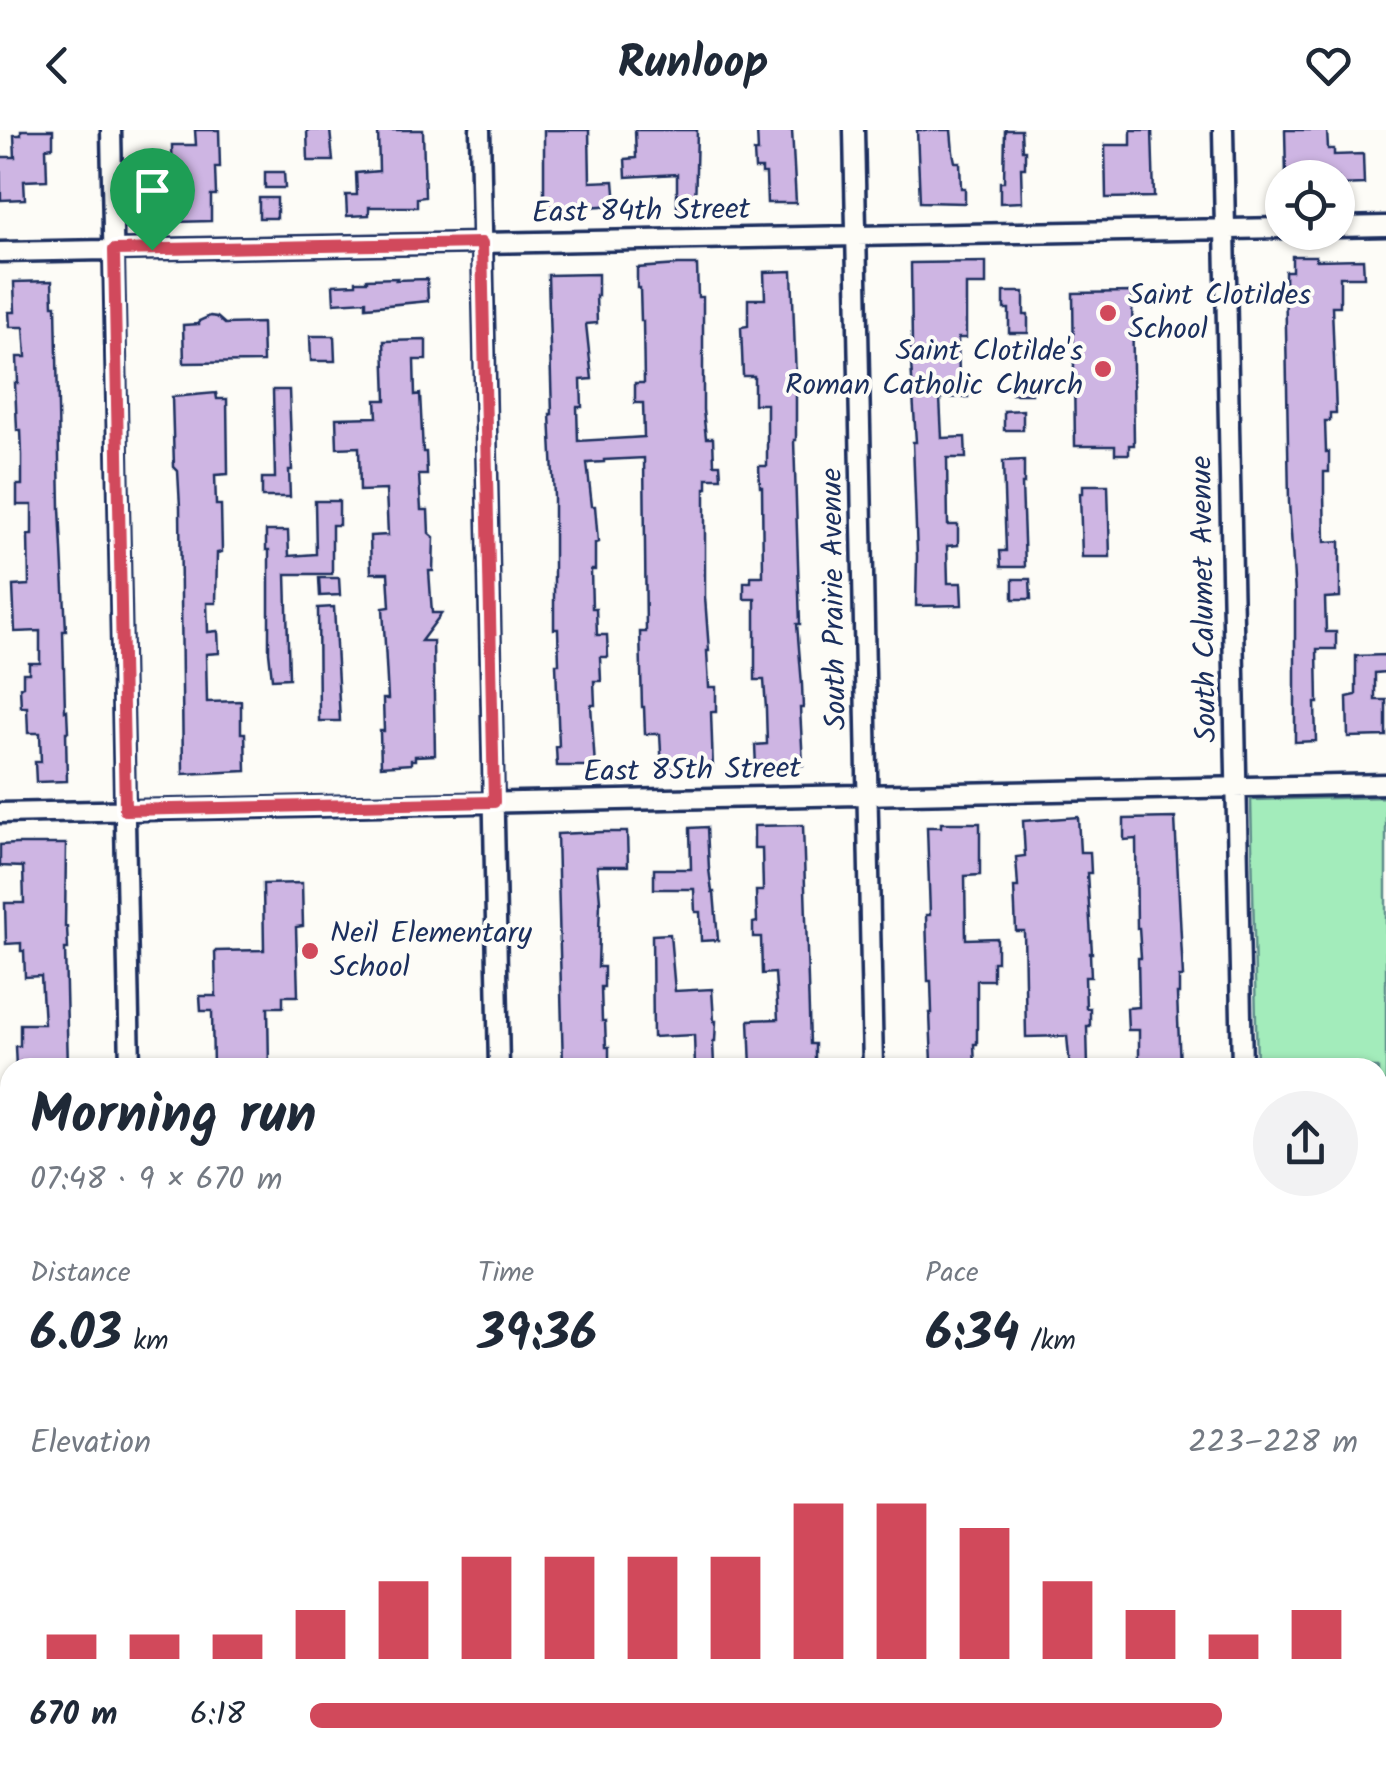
<!DOCTYPE html>
<meta charset="utf-8">
<style>
:root{--surface:#fff;--page:#f2f2f3;--text:#1f2937;--muted:#747a83;--accent:#d1495b}
body{margin:0;font-family:Kalam,sans-serif;background:var(--page);color:var(--text);height:100vh;display:flex;flex-direction:column;font-size:38px;white-space:nowrap}
*{box-sizing:border-box;margin:0}
p{font-size:32px;color:var(--muted)}
.icon{flex:none;width:55px;height:55px;fill:none;stroke:currentColor;stroke-width:2;stroke-linecap:round;stroke-linejoin:round}
.map{position:relative;flex:1;overflow:hidden}
.panel{position:absolute;left:0px;top:928px;width:1388px;height:718px;display:flex;flex-direction:column;background:var(--surface);border-radius:30px 30px 0 0;box-shadow:0 2px 8px #0004}
.panel>*{flex:none}
.controls{position:absolute;left:1265px;top:30px;display:grid;gap:20px}
.controls a{display:grid;place-items:center;width:90px;height:90px;border-radius:50%;background:var(--surface);box-shadow:0 2px 8px #0004;font-size:50px}
.pin{position:absolute;display:grid;place-items:center;width:85px;height:85px;color:#fff;margin:-102px -42px;border-radius:50% 50% 50% 0;rotate:-45deg;box-shadow:0 0 10px #0007}
.pin .icon{rotate:45deg}
.round{display:grid;place-items:center;flex:none;width:105px;height:105px;border-radius:52px;background:var(--page)}
.head{display:flex;align-items:center;justify-content:space-between;height:170px;padding:0 30px}
h1{font-size:55px;font-weight:600;line-height:75px}
.figures{display:grid;grid-template-columns:repeat(3,1fr);gap:15px;height:170px;padding:10px 30px}
.figures div{display:grid;align-content:center}
.figures b{font-size:50px;font-weight:600}
.figures small{font-size:28px;font-weight:400}
.figures p{font-size:28px}
.chart{height:280px;padding:20px 30px}
.chart p{display:flex;justify-content:space-between}
.chart svg{width:100%;height:180px;margin-top:10px;stroke:var(--accent);stroke-width:6}
ul{padding:0 30px;list-style:none;font-size:32px}
li{display:grid;grid-template-columns:160px 120px 1fr;align-items:center;height:75px}
li i{height:25px;border-radius:12px;background:var(--accent)}
header{display:flex;justify-content:space-between;align-items:center;height:130px;padding:0 30px;background:var(--surface);font-size:45px;font-weight:600}
.map>svg:first-child{display:block}
.green{fill:#a3ecbb;stroke:#5f8e8c;stroke-width:2.5}
.building{fill:#ceb5e3;stroke:#1b2f5e;stroke-width:2.5}
.lines{fill:none;stroke-linecap:round;stroke-linejoin:round}
.street-casing{stroke:#1b2f5e;stroke-width:25}
.street{stroke:#fdfcf7;stroke-width:18}
.route-casing{stroke:#fff;stroke-width:20}
.route{stroke:#d1495b;stroke-width:12}
.poi-dot{fill:#d1495b;stroke:#fdfcf7;stroke-width:4}
.labels{text-anchor:middle;dominant-baseline:central;stroke-width:8;stroke-linejoin:round;paint-order:stroke}
.street-label{font-size:30px;fill:#1b2f5e;stroke:#fdfcf7}
.poi-label{font-size:30px;fill:#1b2f5e;stroke:#fdfcf7;text-anchor:start}
</style>
<header><svg class="icon" aria-label="back" viewBox="0 0 24 24"><path d="M15 5l-7 7 7 7"/></svg>Runloop<svg class="icon" aria-label="heart" viewBox="0 0 24 24"><path d="M12 20l-8-8c-3-5 5-10 8-4 3-6 11-1 8 4z"/></svg></header>
<div class="map">
<svg width="1386" height="1643" viewBox="0 0 1386 1643">
<rect width="100%" height="100%" fill="#fdfcf7"/>
<filter id="ink" filterUnits="userSpaceOnUse"><feTurbulence type="fractalNoise" baseFrequency=".01" numOctaves="2"/><feDisplacementMap in="SourceGraphic" scale="20" xChannelSelector="R" yChannelSelector="G"/><feConvolveMatrix kernelMatrix="1 2 1 2 8 2 1 2 1" color-interpolation-filters="sRGB"/></filter>
<g filter="url(#ink)">
<path class="green" d="M1386,667v529h-8v-258l-121,-1 -6,-267z"/>
<path class="building" d="M21,0h32v17l-7,1 1,32 -23,1 1,18 -24,1 -1,-43h15l-1,-22h7z
M195,0h24l1,37h-5l1,28h-5v26l-37,1 -2,-77h24z
M307,0h23l3,31h-25z
M378,0h45l2,67 -8,1v9h-48v8l-22,1 -1,-21h11l-1,-22 23,-2z
M544,0h45l1,52 24,-1 2,24 -29,2v3l-43,1z
M635,0h62l-2,79 -18,1v-36l-51,3 -1,-18 11,-1z
M757,0h35l4,73h-29l-1,-29h-4v-5h-7l-1,-17h4z
M917,0h34l2,22 2,10h5l1,26h4v15l-45,-1z
M1005,0h16l1,20h3v18h-4l1,34 -22,1v-21h4z
M1131,0h21l2,67 -48,1 -1,-53h26z
M1285,0h42l1,19h6v6l29,-1 1,30 -26,1v-7l-52,-2z
M265,42h19l1,16h-20z
M259,68h18v20h-18z
M1292,126h24v4l47,-1 1,18h-24v29h-8l4,107h-6v8h-5l1,31h3v20h-5v21l1,49 15,-1v56l-15,1 1,34h10v17h-19l1,54h-3l1,38 -21,1v-147l-6,-93 -4,-231h7z
M986,132v23h-20v53h-8l1,39h8l1,20 -28,1 2,40 23,-1 1,21h-19l1,67h10v20l-11,1 1,37h13l1,22 -46,1 1,-50 -4,-114h3l-6,-95h2l-1,-84z
M678,135h19l1,32h5v113l3,28h7l1,26h6l1,14h-14v10h-2v109l4,54h-2l2,36h7v25h-5l2,57 -51,1 -2,-36h-15l-1,-27h-2l-2,-75h6l-2,-174 -40,2v2l-17,1 5,43h3l3,36 -3,1v27h-4l1,38h4l1,27h10l1,22h-8l1,24h-7l1,24h-4l4,61h-38l-1,-19h3l-3,-83h3l-1,-35h-4v-132l-4,-83h2l-4,-139 50,-1v22h-2l1,27 -11,1 6,55 -11,1 1,27h-5l1,34 51,-3 15,-1 -1,-34h-8v-20h9l-1,-62h-2l-1,-33h-3v-20z
M792,141l4,109v60h-2l6,184h-3l5,61 1,23h-3l3,57 -47,2 -1,-22 12,-1 -1,-35 -2,-29h-9v-81h-11v-17h7v-6h12l-1,-89h-2l-1,-21h8v-62h-13v-28h-11l-2,-49 7,-1v-27h17l-1,-27z
M397,148l-1,2 31,-1 1,22 -62,6v-6l-32,2 -1,-18 23,-1v-3h11v-2z
M52,151l1,24h3l4,203 6,123h-3l2,80 2,-1 1,22h-2l1,49 -31,1 -1,-20h6l-1,-29h-12l-1,-26h-6l-1,-20 3,-1v-13h6v-10h11v-32l-25,1 -2,-46 16,-1 -1,-50h4v-30h-15v-20h5v-30l-1,-25h-4l-2,-47h3l-1,-26h9l-2,-30h-14l-1,-15h6l-1,-30z
M1004,162h20v23h4v18h-19v-24h-5z
M1132,162l2,153h-5v9h-14v-8h-40l-2,-153z
M210,186l7,1 8,7 37,-1 1,39 -79,1 -1,-38 16,-1v-3z
M310,206h24l1,25h-24z
M426,210v20h-12l1,35 5,-1 3,58h3l1,23h-8l2,35h7l1,23 5,4 -1,34h-4l3,42h10l-21,28h12l2,114 -20,1v4h-4v4l-30,2 -1,-35h4l-1,-32h5l-5,-91 7,-1 -2,-34h-17l-1,-37 18,-1 -2,-45 -26,1 -1,-44 -22,1 -1,-30 41,-1 -1,-17h10l-2,-59z
M1031,246l1,18h-20v-17z
M273,260h16l3,80h-3l1,27h-28v-19h13z
M216,263l1,6h10l1,75 -13,1 1,30h5l1,47 -5,1 -1,50h-9l1,29 10,-1 1,22 -13,1 1,48 34,-1v32h4l1,38 -63,3 -3,-267 -2,-36 -4,-4 -2,-70z
M1023,280v20h-19v-19z
M1024,330v24h-2l3,83h-24l-1,-16h6l-3,-90z
M1083,355h25l2,72h-28l-2,-64h3z
M315,371h24v24h-7v49h-46l3,104 -17,1 -3,-27v-102h-3v-19h22l1,25 27,-2z
M319,448h20l1,17 -20,1z
M1013,449h17l1,20h-18z
M334,477l6,114h-21l-1,-113z
M1386,525v17l-11,1v27h11v36l-38,1 -1,-40 9,-2v-39z
M1078,687l2,35h10l1,21h-4l5,80h-2l1,24h-6l1,31h4v18h-3l1,42h-18l-3,-32 -41,1 -2,-106h-8l-2,-44h4l-2,-30 9,-1 -2,-35z
M1175,688l8,159h-4v17h-2l3,74h-41v-38h-11l-1,-22 12,-1 -1,-49h3l-2,-30h-2l-1,-89 -12,1v-21z
M941,693h39v52l-15,1 1,63 31,-1v24h-4v18h-16v64h-3l1,24h-39l-1,-5h-3l-2,-50h2l-1,-32h-3l-2,-66h4l-3,-88h14z
M803,695l7,219h5v21l-64,3 -2,-48 29,-1 -3,-46 -13,1 -1,-37h-8v-14l4,-1 -1,-31h7l-1,-43h-8v-22z
M707,697l2,42 3,23h2l4,48 -17,1 -1,-29h-5l-1,-23h-40v-20h37l-1,-41z
M603,702h24l1,34h-31l3,35 -2,66h6v20h-3l1,34h3l1,26h3v20l-46,1 -6,-234z
M16,714h50l-1,83h2l1,22h-3l3,119h-52l-1,-22h5v-22h24l-3,-48 -16,1 -1,-26h-3v-8l-15,1 -1,-41h19l-1,-36 -23,-1v-21z
M302,753l1,43 -7,1 2,69h-15v11h-15l1,61h-56l-1,-57h-11l-1,-15h16l-1,-45 49,-1 -1,-66z
M670,804l5,57 37,-2 2,32h2l-1,20h-2l1,25 -19,1 -1,-32 -41,2 -1,-102z"/>
<g class="lines">
<defs>
<path id="street" d="M111,0l19,938
M480,0l19,938
M854,0l19,938
M1223,0l19,938
M1338,97l48,-1
M0,122l1282,-24
M0,683l1386,-29
M1378,1210l8,-1
M0,1236h10
M144,1635v8
M513,1635v8
M887,1635v8
M1257,1635v8"/>
</defs>
<use href="#street" class="street-casing"/>
<use href="#street" class="street"/>
</g>
</g>
<g class="lines" filter="url(#ink)">
<defs>
<path id="route" d="M482,113l12,559 -369,8 -11,-560z"/>
</defs>
<use href="#route" class="route-casing"/>
<use href="#route" class="route"/>
</g>
<g class="poi-dot">
<circle cx="1108" cy="183" r="10"/>
<circle cx="1103" cy="239" r="10"/>
<circle cx="310" cy="821" r="10"/>
</g>
<g class="labels">
<g class="street-label">
<text transform="translate(641 82) rotate(-1)">East 84th Street</text>
<text transform="translate(835 469) rotate(-91)">South Prairie Avenue</text>
<text transform="translate(1205 469) rotate(-91)">South Calumet Avenue</text>
<text transform="translate(692 641) rotate(-1)">East 85th Street</text>
</g>
<g class="poi-label">
<text x="1128" y="166">Saint Clotildes<tspan x="1128" dy="34">School</tspan></text>
<text x="1083" y="222" text-anchor="end">Saint Clotilde's<tspan x="1083" dy="34">Roman Catholic Church</tspan></text>
<text x="330" y="804">Neil Elementary<tspan x="330" dy="34">School</tspan></text>
</g>
</g>
</svg>
<div class="controls">
<a><svg class="icon" aria-label="locate" viewBox="0 0 24 24"><circle cx="12" cy="12" r="6"/><path d="M12 2v4M12 18v4M2 12h4M18 12h4"/></svg></a>
</div>
<div class="pin" style="left:152px;top:120px;background:#1e9e55"><svg class="icon" aria-label="arrive" viewBox="0 0 24 24"><path d="M6 21V4h12l-3 4 3 4H6"/></svg></div>
<section class="panel">
<div class="head"><div><h1>Morning run</h1><p>07:48 · 9 × 670 m</p></div><a class="round"><svg class="icon" aria-label="share" viewBox="0 0 24 24"><path d="M12 15V3M7 8l5-5 5 5M5 13v7h14v-7"/></svg></a></div>
<div class="figures">
<div><p>Distance</p><b>6.03<small> km</small></b></div>
<div><p>Time</p><b>39:36</b></div>
<div><p>Pace</p><b>6:34<small> /km</small></b></div>
</div>
<div class="chart"><p><span>Elevation</span>223–228 m</p>
<svg viewBox="0 0 160 44" preserveAspectRatio="none"><path d="M5 44V38M15 44V38M25 44V38M35 44V32M45 44V25M55 44V19M65 44V19M75 44V19M85 44V19M95 44V6M105 44V6M115 44V12M125 44V25M135 44V32M145 44V38M155 44V32"/></svg>
</div>
<ul>
<li><b>670 m</b>6:18<i style="width:87%"></i></li>
</ul>
</section>
</div>
